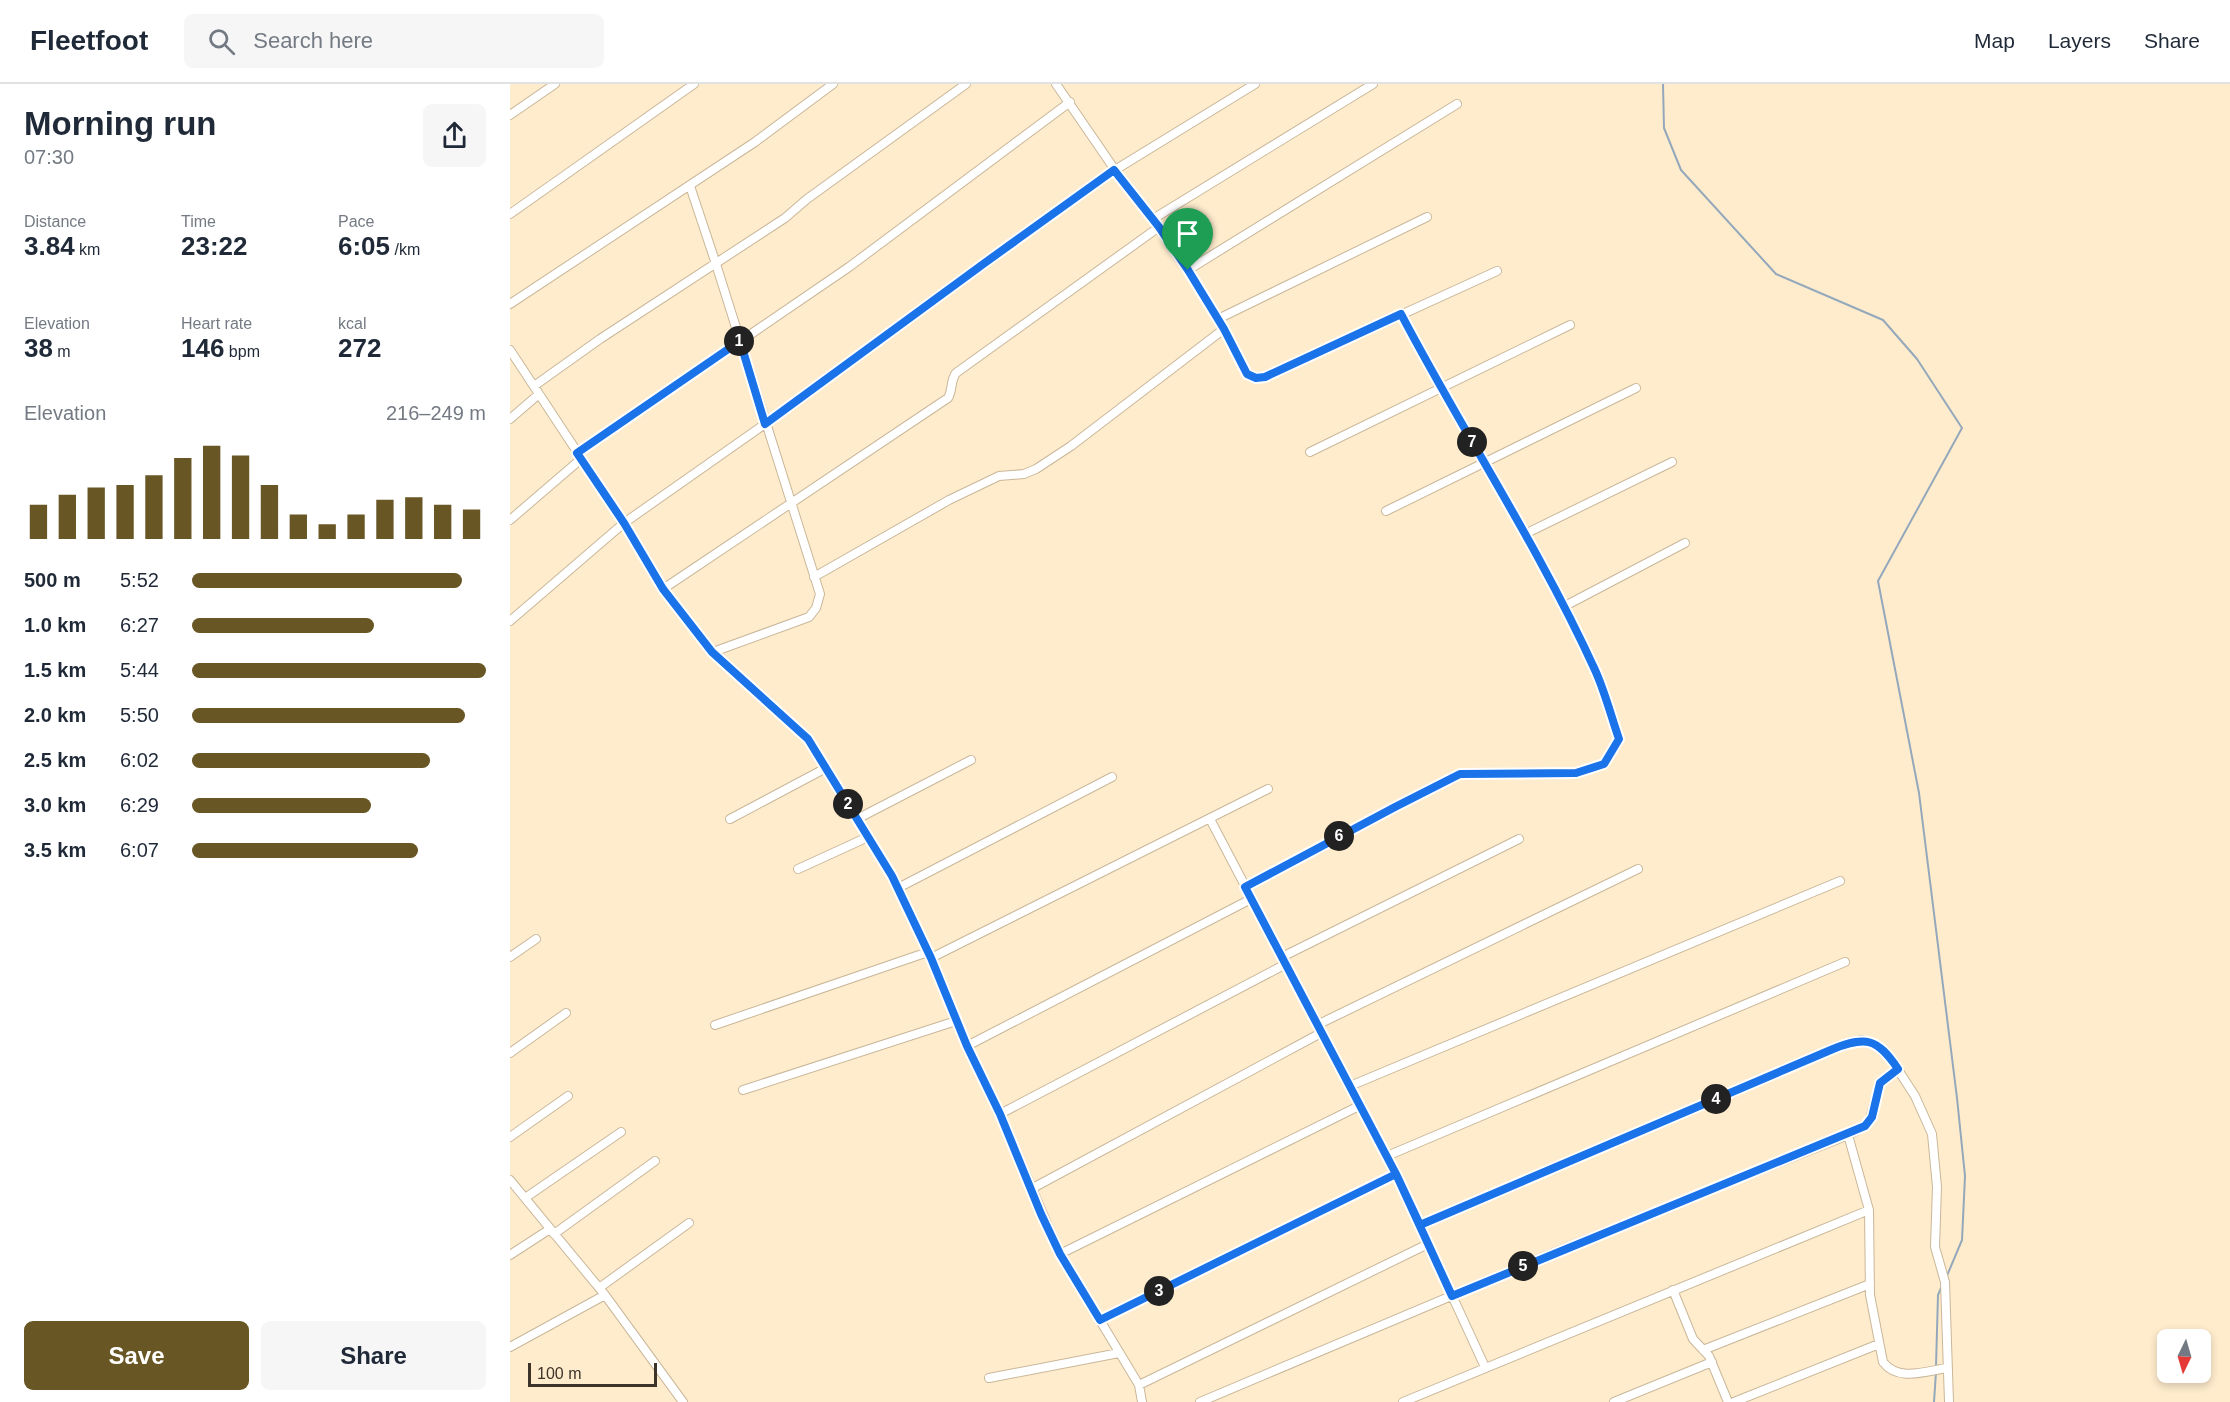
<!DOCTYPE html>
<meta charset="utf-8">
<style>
:root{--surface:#fff;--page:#f6f6f7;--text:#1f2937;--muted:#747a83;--line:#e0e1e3;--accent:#685624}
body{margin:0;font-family:Helvetica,sans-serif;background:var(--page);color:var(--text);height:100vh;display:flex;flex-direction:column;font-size:22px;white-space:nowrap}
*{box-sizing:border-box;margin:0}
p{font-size:20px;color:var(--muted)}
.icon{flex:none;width:33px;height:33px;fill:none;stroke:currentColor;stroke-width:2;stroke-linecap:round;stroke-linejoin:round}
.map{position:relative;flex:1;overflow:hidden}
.side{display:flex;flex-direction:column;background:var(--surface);width:510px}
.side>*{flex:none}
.needle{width:39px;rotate:185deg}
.tools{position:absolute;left:1647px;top:1245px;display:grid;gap:12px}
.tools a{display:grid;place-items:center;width:54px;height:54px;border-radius:9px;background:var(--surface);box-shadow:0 3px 9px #0003;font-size:30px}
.scale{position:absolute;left:18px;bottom:15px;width:129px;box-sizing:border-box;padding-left:6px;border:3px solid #3c3429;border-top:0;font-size:16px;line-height:21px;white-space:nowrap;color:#3c3429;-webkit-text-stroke:4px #ffeccd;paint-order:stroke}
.pin{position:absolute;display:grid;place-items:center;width:51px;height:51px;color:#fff;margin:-62px -26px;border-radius:50% 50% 50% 0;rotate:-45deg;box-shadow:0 0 6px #0007}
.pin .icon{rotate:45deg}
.km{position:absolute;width:30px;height:30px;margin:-15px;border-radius:50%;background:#222;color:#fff;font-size:16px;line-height:30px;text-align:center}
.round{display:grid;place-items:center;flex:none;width:63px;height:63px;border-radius:9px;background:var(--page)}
.summary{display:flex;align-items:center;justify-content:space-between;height:102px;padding:0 24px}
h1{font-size:33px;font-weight:700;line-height:45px}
.stats{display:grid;grid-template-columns:repeat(3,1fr);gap:9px;height:102px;padding:6px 24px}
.stats div{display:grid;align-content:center}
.stats b{font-size:26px;font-weight:700}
.stats small{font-size:16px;font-weight:400}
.stats p{font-size:16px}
.chart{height:168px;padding:12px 24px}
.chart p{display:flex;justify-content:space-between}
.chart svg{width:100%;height:108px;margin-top:6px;stroke:var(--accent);stroke-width:6}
.action{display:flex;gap:12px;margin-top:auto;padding:12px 24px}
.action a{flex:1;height:69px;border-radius:9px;background:var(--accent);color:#fff;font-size:24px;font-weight:700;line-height:69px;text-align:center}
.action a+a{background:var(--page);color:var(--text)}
ul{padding:0 24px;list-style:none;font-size:20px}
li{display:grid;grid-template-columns:96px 72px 1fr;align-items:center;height:45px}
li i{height:15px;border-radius:8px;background:var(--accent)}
header{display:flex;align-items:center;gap:36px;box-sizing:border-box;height:84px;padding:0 30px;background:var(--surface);border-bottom:2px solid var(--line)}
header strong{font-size:28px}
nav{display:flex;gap:33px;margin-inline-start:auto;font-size:21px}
.search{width:420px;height:54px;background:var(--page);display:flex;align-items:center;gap:15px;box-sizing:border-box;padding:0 21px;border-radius:9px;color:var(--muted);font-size:22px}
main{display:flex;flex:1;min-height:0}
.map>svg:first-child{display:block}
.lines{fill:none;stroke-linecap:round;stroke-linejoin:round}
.stream{stroke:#94a8bb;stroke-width:2}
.minor-casing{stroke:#c9b799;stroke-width:10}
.minor{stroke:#fff;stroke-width:8}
.route-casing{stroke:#fff;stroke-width:12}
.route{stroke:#1a73e8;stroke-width:8}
</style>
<header>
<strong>Fleetfoot</strong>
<div class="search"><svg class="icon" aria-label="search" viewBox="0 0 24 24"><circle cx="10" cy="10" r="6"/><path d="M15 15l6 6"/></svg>Search here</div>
<nav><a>Map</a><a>Layers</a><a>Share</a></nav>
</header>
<main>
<section class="side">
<div class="summary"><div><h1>Morning run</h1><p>07:30</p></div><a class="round"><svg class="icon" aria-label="share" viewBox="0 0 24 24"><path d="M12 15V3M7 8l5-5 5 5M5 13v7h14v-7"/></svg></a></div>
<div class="stats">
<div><p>Distance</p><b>3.84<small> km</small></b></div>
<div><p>Time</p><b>23:22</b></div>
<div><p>Pace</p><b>6:05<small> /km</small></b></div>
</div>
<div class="stats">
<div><p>Elevation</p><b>38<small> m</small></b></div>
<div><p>Heart rate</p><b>146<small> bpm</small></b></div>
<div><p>kcal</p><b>272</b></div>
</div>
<div class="chart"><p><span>Elevation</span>216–249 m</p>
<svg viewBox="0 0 160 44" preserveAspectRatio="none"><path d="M5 44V30M15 44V26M25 44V23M35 44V22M45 44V18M55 44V11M65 44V6M75 44V10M85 44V22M95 44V34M105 44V38M115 44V34M125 44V28M135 44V27M145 44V30M155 44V32"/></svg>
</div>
<ul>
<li><b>500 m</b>5:52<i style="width:92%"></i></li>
<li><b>1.0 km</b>6:27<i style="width:62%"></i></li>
<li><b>1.5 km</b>5:44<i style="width:100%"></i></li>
<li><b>2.0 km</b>5:50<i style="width:93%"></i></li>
<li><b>2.5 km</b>6:02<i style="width:81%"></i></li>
<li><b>3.0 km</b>6:29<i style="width:61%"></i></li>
<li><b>3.5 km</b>6:07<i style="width:77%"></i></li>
</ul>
<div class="action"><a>Save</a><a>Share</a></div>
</section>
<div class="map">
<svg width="1720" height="1318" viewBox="0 0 1720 1318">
<rect width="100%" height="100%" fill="#ffeccd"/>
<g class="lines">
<path class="stream" d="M1153,0l1,44 17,42 95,104 107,46 34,39 45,69 -84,153 41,212 38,305 8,78 -3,64 -16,38
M1426,1282l2,-71 3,-7
M1424,1318l2,-30"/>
<defs>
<path id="minor" d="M546,0l59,86 44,57 29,43 36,59 23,45 9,4 9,-1 232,-106
M0,31l45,-31
M180,102l26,78 104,330 -4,14 -7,9 -96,35
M0,130l184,-130
M643,135l220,-135
M678,186l269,-166
M0,220l245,-162 78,-58
M708,235l209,-102
M0,266l114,173 39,66 50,63 95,87 84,137 39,82 36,88 33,68 60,140 79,131 3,17
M24,302l66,-47 185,-121 22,-19 159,-115
M0,335l29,-25
M800,368l260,-127
M67,369l272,-186 221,-165
M876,427l250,-123
M0,436l71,-61
M1015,450l147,-72
M304,493l135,-77 50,-24 25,-2 12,-5 35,-23 153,-117
M153,505l285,-191c5,-8 2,-17 8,-25l203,-146
M1053,523l122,-64
M0,537l114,-98 141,-99 221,-162 129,-92 140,-86
M220,735l96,-51
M347,735l114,-59
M700,735l186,355 89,193
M288,785l70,-32
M735,803l150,-80 65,-33 116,-1 28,-9 15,-25c-8,-23 -14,-47 -24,-69 -56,-123 -130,-236 -194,-356
M388,804l214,-111
M0,873l26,-18
M772,873l237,-118
M421,874l337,-169
M205,941l213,-73
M807,941l321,-156
M457,962l284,-147
M0,969l56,-40
M840,1002l490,-205
M233,1006l213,-69
M490,1030l286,-150
M1338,1051l21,75 1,85 13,67c15,20 43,9 64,6
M0,1053l58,-41
M877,1072l458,-194
M0,1096l95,115 78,107
M521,1105l290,-156
M15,1114l96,-66
M910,1141l413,-176 28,-9 13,4 17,15 24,37 17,38 5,53 -2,60 10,35 4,120
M44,1150l101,-73
M550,1170l301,-149
M0,1171l40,-26
M89,1204l90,-65
M1163,1206l20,49 16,17 19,46
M589,1236l297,-146
M0,1263l95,-52
M1193,1266l167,-66
M479,1294l130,-25
M629,1301l289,-141
M690,1318l365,-154 283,-113 17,-9 4,-4 11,-39 18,-14
M893,1318l466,-192
M1104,1318l98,-40
M1224,1318l145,-58"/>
</defs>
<use href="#minor" class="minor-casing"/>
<use href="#minor" class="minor"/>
</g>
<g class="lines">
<defs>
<path id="route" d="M678,186l-29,-43 -45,-57 -128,92 -221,162 -25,-83 -163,112 47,70 39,66 49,63 96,87 84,137 39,82 36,88 33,68 41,100 19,40 40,66 296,-146 24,51 413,-176c33,-13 44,-11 65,20l-18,14 -8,34 -7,9 -413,170 -56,-122 -151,-287 150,-80 65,-33 116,-1 28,-9 15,-25c-8,-23 -14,-47 -24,-69 -56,-123 -131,-236 -194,-356l-136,63 -9,1 -9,-4 -23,-45 -36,-59"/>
</defs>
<use href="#route" class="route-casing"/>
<use href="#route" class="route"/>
</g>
</svg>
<div class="tools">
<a><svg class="needle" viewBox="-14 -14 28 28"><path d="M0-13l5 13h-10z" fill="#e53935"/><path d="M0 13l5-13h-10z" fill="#747a83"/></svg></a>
</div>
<div class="scale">100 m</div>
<div class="pin" style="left:678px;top:186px;background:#1e9e55"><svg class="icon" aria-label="arrive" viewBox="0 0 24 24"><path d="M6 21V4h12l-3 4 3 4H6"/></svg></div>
<b class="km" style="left:229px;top:257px">1</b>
<b class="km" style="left:338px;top:720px">2</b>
<b class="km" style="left:649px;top:1207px">3</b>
<b class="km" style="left:1206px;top:1015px">4</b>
<b class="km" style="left:1013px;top:1182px">5</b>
<b class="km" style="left:829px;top:752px">6</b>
<b class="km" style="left:962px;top:358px">7</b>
</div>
</main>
